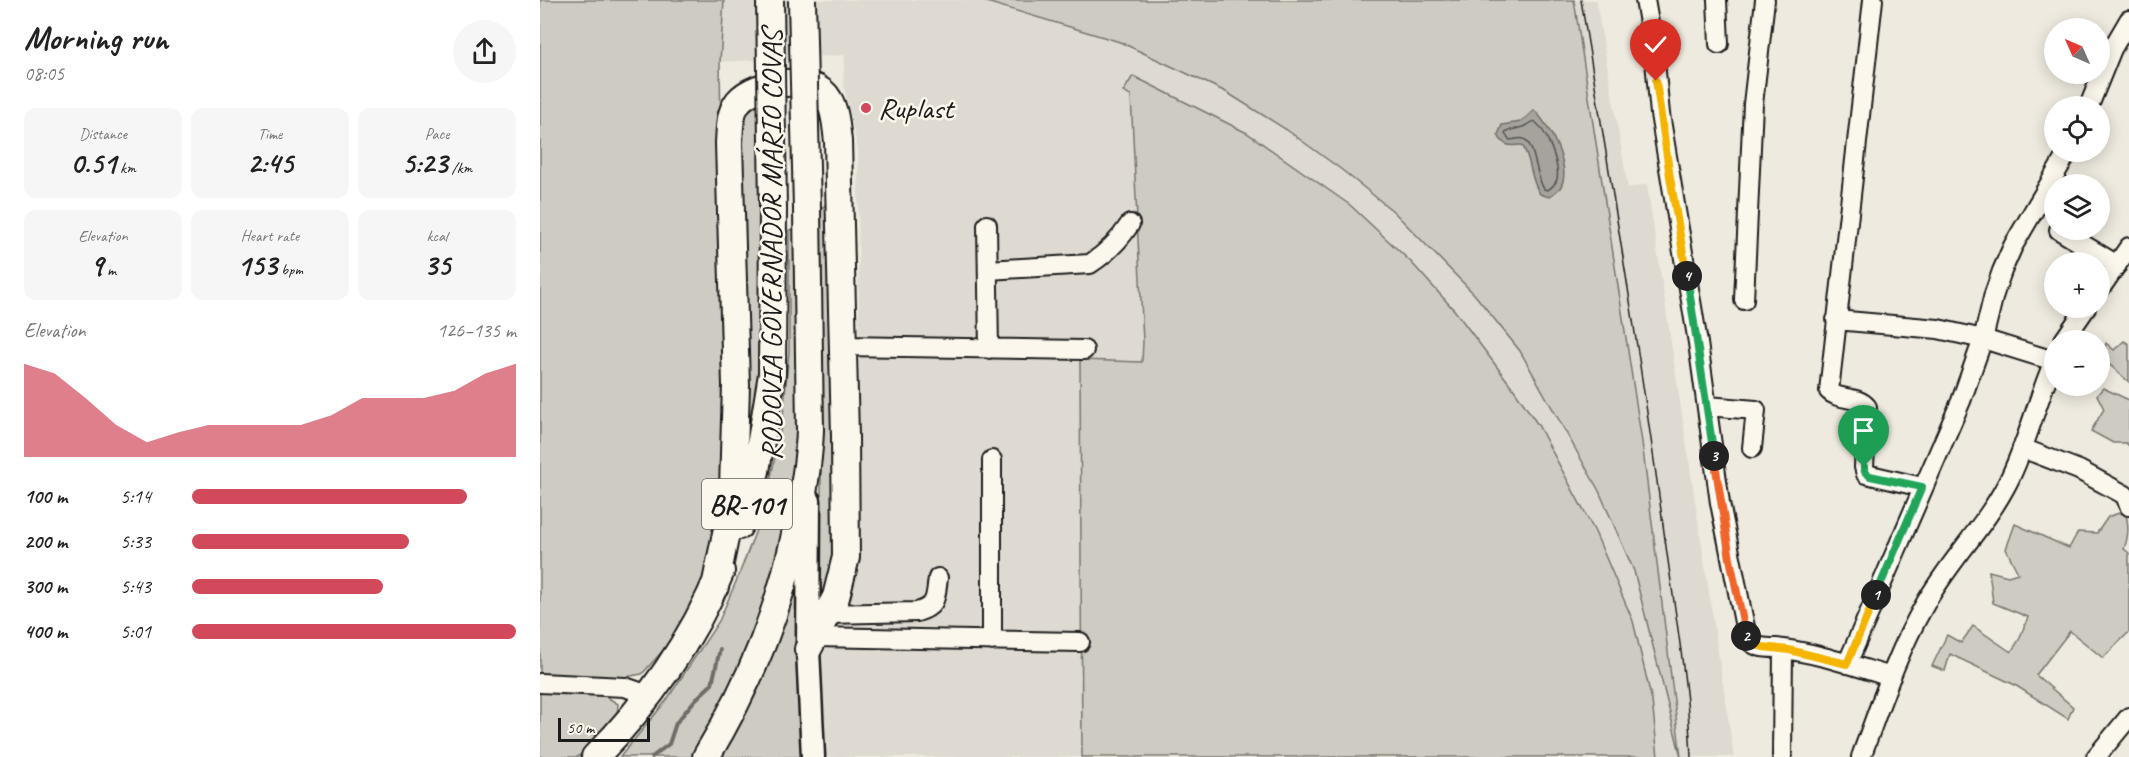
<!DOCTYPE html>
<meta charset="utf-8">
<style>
:root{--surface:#fff;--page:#f6f6f6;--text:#222;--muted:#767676;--accent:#d1495b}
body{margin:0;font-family:Caveat,sans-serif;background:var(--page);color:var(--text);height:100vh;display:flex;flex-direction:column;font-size:22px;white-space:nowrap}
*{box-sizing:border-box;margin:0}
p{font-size:20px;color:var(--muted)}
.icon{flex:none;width:33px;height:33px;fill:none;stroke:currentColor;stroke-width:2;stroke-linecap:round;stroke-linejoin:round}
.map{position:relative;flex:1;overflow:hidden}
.drawer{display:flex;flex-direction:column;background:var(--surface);width:540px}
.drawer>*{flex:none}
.needle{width:39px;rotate:315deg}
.controls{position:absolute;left:1504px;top:18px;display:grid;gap:12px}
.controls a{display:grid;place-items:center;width:66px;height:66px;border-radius:50%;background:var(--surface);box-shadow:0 3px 15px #0003;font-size:30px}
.scale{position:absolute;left:18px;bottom:15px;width:92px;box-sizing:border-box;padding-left:6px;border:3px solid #1c1c1c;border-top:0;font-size:16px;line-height:21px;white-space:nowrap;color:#1c1c1c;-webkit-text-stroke:4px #fbf7ec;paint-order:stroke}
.pin{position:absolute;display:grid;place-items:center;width:51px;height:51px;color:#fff;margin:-62px -26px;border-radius:50% 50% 50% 0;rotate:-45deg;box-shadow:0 0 6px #0007}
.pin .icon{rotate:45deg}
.km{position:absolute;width:30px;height:30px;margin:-15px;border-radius:50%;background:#222;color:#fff;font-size:16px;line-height:30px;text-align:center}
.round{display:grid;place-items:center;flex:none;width:63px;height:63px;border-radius:32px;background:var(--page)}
.summary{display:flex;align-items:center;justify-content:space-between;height:102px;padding:0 24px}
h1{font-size:33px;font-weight:700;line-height:45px}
.stats{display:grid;grid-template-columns:repeat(3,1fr);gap:9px;height:102px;padding:6px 24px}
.stats div{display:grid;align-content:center;border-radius:12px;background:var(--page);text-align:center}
.stats b{font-size:30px;font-weight:700}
.stats small{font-size:16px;font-weight:400}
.stats p{font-size:16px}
.chart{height:168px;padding:12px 24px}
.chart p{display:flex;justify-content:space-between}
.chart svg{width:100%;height:108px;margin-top:6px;fill:var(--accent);opacity:.7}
ul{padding:0 24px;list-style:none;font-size:20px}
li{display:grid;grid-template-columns:96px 72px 1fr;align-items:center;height:45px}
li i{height:15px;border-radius:8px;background:var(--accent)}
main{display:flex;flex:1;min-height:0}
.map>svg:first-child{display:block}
.built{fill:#dedad1}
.green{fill:#ceccc2;stroke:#75746f;stroke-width:1.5}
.water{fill:#a6a39d;stroke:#6f6d69;stroke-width:1.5}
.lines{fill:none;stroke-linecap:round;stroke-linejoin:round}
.shore{stroke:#535250;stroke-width:1.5}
.stream{stroke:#6f6d69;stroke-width:4}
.minor-casing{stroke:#1c1c1c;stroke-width:22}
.major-casing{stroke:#1c1c1c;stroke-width:27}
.highway-casing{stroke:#1c1c1c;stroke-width:30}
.minor{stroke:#fbf7ec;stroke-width:18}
.major{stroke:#fbf7ec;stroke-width:22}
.highway{stroke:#fbf7ec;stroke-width:26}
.tram{stroke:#1c1c1c;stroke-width:1.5}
.highway-bridge-casing{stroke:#1c1c1c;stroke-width:30;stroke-linecap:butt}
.highway-bridge{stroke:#fbf7ec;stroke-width:26}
.split-1-casing{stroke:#fff;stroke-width:12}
.split-2-casing{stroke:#fff;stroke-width:12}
.split-3-casing{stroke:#fff;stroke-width:12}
.split-4-casing{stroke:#fff;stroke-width:12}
.split-5-casing{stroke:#fff;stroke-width:12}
.split-1{stroke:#22a559;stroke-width:8}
.split-2{stroke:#f5b400;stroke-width:8}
.split-3{stroke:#f0652b;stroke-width:8}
.split-4{stroke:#22a559;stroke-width:8}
.split-5{stroke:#f5b400;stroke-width:8}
.poi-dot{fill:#d1495b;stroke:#fbf7ec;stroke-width:2}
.labels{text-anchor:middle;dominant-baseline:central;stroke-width:5;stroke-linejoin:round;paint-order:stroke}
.shield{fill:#fbf7ec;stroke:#5f5e5a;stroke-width:1.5}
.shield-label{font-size:28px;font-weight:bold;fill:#1c1c1c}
.poi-label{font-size:30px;fill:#1c1c1c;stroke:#fbf7ec;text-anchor:start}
.street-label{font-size:30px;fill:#1c1c1c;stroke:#fbf7ec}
</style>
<main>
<section class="drawer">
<div class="summary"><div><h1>Morning run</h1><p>08:05</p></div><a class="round"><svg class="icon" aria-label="share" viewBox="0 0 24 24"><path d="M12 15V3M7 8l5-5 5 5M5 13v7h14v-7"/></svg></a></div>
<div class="stats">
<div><p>Distance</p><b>0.51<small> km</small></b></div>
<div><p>Time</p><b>2:45</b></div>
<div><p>Pace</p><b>5:23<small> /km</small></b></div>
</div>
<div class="stats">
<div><p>Elevation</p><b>9<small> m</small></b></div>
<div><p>Heart rate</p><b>153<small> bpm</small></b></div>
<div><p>kcal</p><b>35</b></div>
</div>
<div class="chart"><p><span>Elevation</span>126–135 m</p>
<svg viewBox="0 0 160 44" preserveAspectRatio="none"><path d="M0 44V6L10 10L20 20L30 31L40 38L50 34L60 31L70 31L80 31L90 31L100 27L110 20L120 20L130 20L140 17L150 10L160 6V44z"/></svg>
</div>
<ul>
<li><b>100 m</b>5:14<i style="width:85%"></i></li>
<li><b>200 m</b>5:33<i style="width:67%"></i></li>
<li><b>300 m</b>5:43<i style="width:59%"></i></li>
<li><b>400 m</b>5:01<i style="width:100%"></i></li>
</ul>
</section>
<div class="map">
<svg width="1589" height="757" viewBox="0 0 1589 757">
<rect width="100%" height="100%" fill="#eeeadf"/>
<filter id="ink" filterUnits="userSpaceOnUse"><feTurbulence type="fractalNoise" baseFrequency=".0167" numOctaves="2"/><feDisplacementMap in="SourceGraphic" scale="12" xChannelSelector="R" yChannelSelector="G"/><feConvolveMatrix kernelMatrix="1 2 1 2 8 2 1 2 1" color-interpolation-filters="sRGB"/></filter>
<g filter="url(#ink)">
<path class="built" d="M184,0h256l22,6 118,36 106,50 61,38 55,40 51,41 82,84 45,56 79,140 35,80 46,181 -38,-310 -68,-442h22l32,188 19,-4 87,573h-76l-6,-56 -19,-80 -38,-89 -57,-107 -23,-34 -60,-80 -44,-49 -61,-57 -103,-72 -124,-41 8,4 12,245 -1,21 -62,-1 2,396h-321l95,-207 3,-191 -1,-209 -15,-68 2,-27 -125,7z"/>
<path class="green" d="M0,0h184l-4,62 6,436 -21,79 -30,60 -33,37 -34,6 -68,-1z
M440,0h594l68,442 39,315 -47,-186 -35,-80 -79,-140 -45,-56 -82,-84 -51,-41 -55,-40 -61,-38 -106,-50z
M593,76l114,57 103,72 61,57 44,49 60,80 23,34 57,107 38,89 19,80 6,56h-576l-2,-397 62,2 1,-21 -12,-245 -8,-4z
M217,102h5l-1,267 -16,111 -7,-350 7,-18z
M291,204l6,356 -16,48v-399l4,-4z
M259,228l1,244 -29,137 -75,148h-76l46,-56 53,-80 19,-44 27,-70 18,-90 6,-66v-121z
M1584,341l5,3v38l-27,-24 4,-15 8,7z
M1563,388l26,12v46l-3,-3h-13l-22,-12 13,-22 -7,-14z
M1585,511c4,14 4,24 -1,38l5,4v79l-26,26 -33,-27 -34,44 37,32 -5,12 -53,-34 -65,-31 -5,17 -13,-5 15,-31 14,8 12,-17 38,26 8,-12 9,-23 -35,-14 -4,-32 19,5 10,-3 -12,-24 9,-25 54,24 9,-16 19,1 11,-16z
M262,564l5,193h-90l52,-93z
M0,692h59l19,12 -1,13 -39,40h-38z"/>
<path class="water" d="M994,110c15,14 39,58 26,78 -3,3 -7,6 -11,9l-9,-3c-11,-16 -8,-35 -18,-49 -12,1 -18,2 -24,-10l4,-10 19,-3z"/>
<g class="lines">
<path class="shore" d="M994,121c12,8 26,43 23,58 -1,5 -5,8 -9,11l-4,-1c-8,-11 -9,-45 -20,-50 -4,-2 -10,1 -14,1l-5,-6 2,-3 16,-4z"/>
<path class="stream" d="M112,757l17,-13 7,-21 19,-23 17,-16 8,-35"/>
<defs>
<path id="minor" d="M1105,0l9,51 6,63 38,229 22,160 27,134c6,11 18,11 29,11 39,4 78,18 115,29
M1177,0l2,44
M1333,0l-44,391c10,10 28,4 38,16l-3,60 2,7 56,13
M1549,106l23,-57 17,-29
M447,225l2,124
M1519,230l58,35
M448,270l102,-6c17,-11 29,-23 40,-40
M1560,289l29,-42
M1204,300l9,-196 12,-104
M1296,320l102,9 45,10 71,22
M1524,340l22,-32
M303,346l241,4
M1167,406l49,4 -4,38
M1482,448l57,22 46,25 4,11
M288,614l89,-2c21,-6 18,-15 21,-34
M275,637l265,5
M452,641v-181
M1307,664l114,-263 22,-62 11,-45 8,-23 11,-25 55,-94
M0,683l85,4 23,8
M1242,757l1,-108
M1321,757c19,-51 36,-104 63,-151 24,-44 61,-79 84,-124 20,-40 29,-83 47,-123
M1556,757l33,-40"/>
<path id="major" d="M269,501l-1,148 5,108"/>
<path id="highway" d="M199,526l17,-55 16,-97 1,-165
M175,587l16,-78 2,-21 3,-103 -7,-242c1,-14 0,-29 9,-41 17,-21 77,-29 91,-2 7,12 7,28 9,41l7,295 1,121 -10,40 -28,52
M55,757c52,-52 98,-118 126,-186
M166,757c46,-77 75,-149 92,-237 6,-30 11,-60 12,-90l-3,-221"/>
</defs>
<use href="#minor" class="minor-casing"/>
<use href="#major" class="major-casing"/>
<use href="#highway" class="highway-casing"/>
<use href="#minor" class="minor"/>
<use href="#major" class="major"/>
<use href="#highway" class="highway"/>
<path class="tram" d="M1041,0c29,177 59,354 83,532 10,75 24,150 27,225"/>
<defs>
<path id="highway-bridge" d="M230,0l3,209
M262,0l5,209"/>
</defs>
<use href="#highway-bridge" class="highway-bridge-casing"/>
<use href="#highway-bridge" class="highway-bridge"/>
</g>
</g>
<g class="lines" filter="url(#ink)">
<defs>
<path id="split-1" d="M1324,467l1,5 5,4 52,11 -46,108"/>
<path id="split-2" d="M1206,636l4,7 13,4 26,3 58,14 29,-69"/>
<path id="split-3" d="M1174,456l16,103 16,77"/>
<path id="split-4" d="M1147,276l27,180"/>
<path id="split-5" d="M1116,81l14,96 17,99"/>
</defs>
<use href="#split-1" class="split-1-casing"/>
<use href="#split-2" class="split-2-casing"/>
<use href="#split-3" class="split-3-casing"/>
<use href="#split-4" class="split-4-casing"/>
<use href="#split-5" class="split-5-casing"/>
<use href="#split-1" class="split-1"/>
<use href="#split-2" class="split-2"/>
<use href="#split-3" class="split-3"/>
<use href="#split-4" class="split-4"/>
<use href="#split-5" class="split-5"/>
</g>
<circle class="poi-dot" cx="326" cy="108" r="6"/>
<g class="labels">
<rect class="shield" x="162" y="479" width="90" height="50" rx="4.5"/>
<g class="shield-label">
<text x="207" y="504">BR-101</text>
</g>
<g class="poi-label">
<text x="338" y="108">Ruplast</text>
</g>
<g class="street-label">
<text transform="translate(231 245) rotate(-90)">RODOVIA GOVERNADOR MÁRIO COVAS</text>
</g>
</g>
</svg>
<div class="controls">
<a><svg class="needle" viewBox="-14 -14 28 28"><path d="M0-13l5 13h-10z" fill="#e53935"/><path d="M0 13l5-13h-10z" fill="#767676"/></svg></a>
<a><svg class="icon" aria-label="locate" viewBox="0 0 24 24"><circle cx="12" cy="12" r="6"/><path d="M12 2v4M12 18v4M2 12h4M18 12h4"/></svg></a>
<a><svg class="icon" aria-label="layers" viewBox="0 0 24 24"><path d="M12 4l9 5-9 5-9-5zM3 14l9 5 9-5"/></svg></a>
<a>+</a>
<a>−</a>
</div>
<div class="scale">50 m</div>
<div class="pin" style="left:1324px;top:467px;background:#1e9e55"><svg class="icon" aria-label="arrive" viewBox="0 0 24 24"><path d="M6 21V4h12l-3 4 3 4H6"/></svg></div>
<div class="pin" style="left:1116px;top:81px;background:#d93025"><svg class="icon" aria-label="check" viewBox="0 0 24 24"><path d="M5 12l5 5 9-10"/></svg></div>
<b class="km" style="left:1336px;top:595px">1</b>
<b class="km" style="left:1206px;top:636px">2</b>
<b class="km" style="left:1174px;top:456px">3</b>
<b class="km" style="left:1147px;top:276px">4</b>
</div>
</main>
